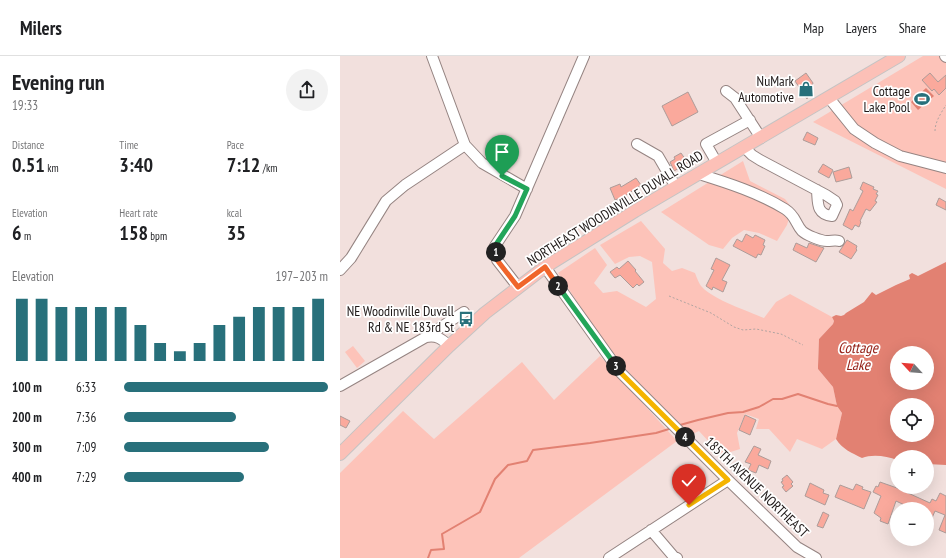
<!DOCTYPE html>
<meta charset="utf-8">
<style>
:root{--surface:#fff;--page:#f2f2f2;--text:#202124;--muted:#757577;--line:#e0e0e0;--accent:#28707b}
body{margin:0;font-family:"PT Sans Narrow",sans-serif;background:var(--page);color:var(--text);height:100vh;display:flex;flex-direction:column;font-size:15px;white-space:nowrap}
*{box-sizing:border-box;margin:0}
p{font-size:13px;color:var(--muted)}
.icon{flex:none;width:22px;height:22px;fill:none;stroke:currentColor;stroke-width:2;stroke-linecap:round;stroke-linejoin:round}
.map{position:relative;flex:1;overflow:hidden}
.side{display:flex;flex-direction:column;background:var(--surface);width:340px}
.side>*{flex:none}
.needle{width:26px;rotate:296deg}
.buttons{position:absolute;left:550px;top:290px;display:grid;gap:8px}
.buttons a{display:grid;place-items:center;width:44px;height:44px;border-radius:50%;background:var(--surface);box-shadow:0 4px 16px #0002;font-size:20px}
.pin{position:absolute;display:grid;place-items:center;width:34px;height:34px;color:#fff;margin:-41px -17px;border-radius:50% 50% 50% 0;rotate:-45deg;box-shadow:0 0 4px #0007}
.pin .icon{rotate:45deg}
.km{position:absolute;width:20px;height:20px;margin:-10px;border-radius:50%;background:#222;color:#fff;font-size:11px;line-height:20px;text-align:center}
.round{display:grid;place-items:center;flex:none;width:42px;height:42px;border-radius:21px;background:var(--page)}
.overview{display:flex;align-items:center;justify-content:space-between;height:68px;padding:0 12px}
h1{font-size:22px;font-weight:600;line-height:30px}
.figures{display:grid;grid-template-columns:repeat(3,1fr);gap:6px;height:68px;padding:4px 12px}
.figures div{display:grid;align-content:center}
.figures b{font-size:20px;font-weight:600}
.figures small{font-size:11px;font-weight:400}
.figures p{font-size:11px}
.chart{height:112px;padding:8px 12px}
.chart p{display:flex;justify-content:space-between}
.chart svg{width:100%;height:72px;margin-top:4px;stroke:var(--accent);stroke-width:6}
ul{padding:0 12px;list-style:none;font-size:13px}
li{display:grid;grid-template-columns:64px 48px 1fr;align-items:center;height:30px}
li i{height:10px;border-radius:5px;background:var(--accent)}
header{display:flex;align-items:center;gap:24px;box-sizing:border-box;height:56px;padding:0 20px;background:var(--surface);border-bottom:1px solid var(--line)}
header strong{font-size:19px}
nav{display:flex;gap:22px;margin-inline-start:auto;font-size:14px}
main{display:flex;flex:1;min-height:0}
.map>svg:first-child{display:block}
.green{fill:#fdc3b9}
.water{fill:#e28172;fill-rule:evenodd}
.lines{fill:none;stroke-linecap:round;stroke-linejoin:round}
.stream{stroke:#e28172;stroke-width:2}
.building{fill:#faa99c;stroke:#ad9c99}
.minor-casing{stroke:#958482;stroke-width:12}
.major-casing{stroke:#c5c3c3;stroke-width:14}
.path{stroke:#b2a4a1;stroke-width:1;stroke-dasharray:2 2;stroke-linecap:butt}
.minor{stroke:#fff;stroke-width:10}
.major{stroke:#fcc0b7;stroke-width:12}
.split-1-casing{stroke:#fff;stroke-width:8}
.split-2-casing{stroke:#fff;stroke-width:8}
.split-3-casing{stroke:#fff;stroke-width:8}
.split-4-casing{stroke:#fff;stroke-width:8}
.split-5-casing{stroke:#fff;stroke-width:8}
.split-1{stroke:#22a559;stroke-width:5}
.split-2{stroke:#f0652b;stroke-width:5}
.split-3{stroke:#22a559;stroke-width:5}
.split-4{stroke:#f5b400;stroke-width:5}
.split-5{stroke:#f5b400;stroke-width:5}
.labels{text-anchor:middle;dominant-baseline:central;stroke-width:3.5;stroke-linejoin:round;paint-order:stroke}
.poi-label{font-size:14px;fill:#1f1918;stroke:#fff;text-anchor:end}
.street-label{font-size:14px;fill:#1f1918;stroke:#fff}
.water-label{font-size:15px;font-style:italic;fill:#952118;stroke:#fff}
</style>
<header>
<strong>Milers</strong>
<nav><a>Map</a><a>Layers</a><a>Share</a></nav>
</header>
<main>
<section class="side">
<div class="overview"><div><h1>Evening run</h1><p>19:33</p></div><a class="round"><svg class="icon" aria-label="share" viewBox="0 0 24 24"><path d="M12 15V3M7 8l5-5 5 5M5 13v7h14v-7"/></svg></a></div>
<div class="figures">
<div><p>Distance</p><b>0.51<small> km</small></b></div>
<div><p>Time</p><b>3:40</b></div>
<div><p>Pace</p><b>7:12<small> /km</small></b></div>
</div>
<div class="figures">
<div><p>Elevation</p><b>6<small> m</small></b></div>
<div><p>Heart rate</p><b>158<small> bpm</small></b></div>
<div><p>kcal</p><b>35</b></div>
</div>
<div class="chart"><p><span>Elevation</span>197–203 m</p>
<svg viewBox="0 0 160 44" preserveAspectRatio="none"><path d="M5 44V6M15 44V6M25 44V11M35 44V11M45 44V11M55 44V11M65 44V22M75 44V33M85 44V38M95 44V33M105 44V22M115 44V17M125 44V11M135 44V11M145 44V11M155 44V6"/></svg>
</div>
<ul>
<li><b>100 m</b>6:33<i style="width:100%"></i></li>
<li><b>200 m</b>7:36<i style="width:55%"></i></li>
<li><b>300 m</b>7:09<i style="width:71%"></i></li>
<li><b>400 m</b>7:29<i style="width:59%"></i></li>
</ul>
</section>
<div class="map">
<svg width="606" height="502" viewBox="0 0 606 502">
<rect width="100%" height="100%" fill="#f2e0dd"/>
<path class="green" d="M583,0h23v133l-133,-67z
M403,105l7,20 35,18 7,9 -5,17 -10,16 -18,-8 -15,-3 -12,8 -9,11 -14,-4 -48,-33z
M301,165l24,28 -2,14 9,8 10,-3 13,5c2,5 4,11 7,14 12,13 46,24 62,31l12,-16 14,-8 42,23 2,4 -1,3 -14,15 -1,30 15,18 4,19 5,7 -6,26 -14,10 -25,-10 -7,13 -21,-23h-13l3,-10 -14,-5 -8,19 3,16 -19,6 -22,-24 -11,5 -65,-70 -31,-42 -34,-51 37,-25 12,17 -13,18 9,10 14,-2 29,16 10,-8 -4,-37 -12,-6 -11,1 -14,7 -15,-19z
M13,290l12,15 -8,7 -12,-16z
M260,300l77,85 -158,117h-179v-85l63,-62 31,28 88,-77 32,38z"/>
<path class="water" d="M586,32l8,8 -16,14 -7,-8z
M606,206v203l-19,-1v-7h-30v3c-10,-4 -25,-6 -35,-2 -10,-5 -20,-9 -26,-19l6,-26 -5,-7 -4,-19 -15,-18v-3l1,-27 14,-15 1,-3 -2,-4 4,-2 5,1 3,-1 2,-2 18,-11 8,-10 4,3 20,-10 14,-6 -1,-4 3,-2 6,3zM557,297h30v30h-30zM557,349h30v30h-30z"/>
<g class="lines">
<path class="stream" d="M340,369l18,-5 30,-7 15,-1 16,-5 14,-8h9l16,-5 30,10 9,2
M88,502l3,-8 13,-1 -2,-15 38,-22 15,-33 13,-14 19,-4 6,-11 57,-7 66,-10 13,-4"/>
</g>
<path class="building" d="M466,17l7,10 -6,16 -12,-18z
M590,17l8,9 8,-7v13l-7,7 -5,-6 -2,2 -10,-11z
M348,36l10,20 -26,14 -10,-20z
M467,76l11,6 -3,7 -12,-5z
M341,97l7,10 -14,8 -4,-9 5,-3 -1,-2z
M483,108l10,6 -4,8 -11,-6z
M509,111l3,11 -16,4 -3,-10z
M296,122l5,7 -16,11 -10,4 -5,-12 10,-4 1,3z
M523,126l11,5 -1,2 5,2 -2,3 2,1 -3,6 2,1 -7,9 -4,-2 -6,12 1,1 -2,5 -4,-2 -3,5 -9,-5 7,-16 3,2 10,-20 -3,-2z
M599,142l7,4v8l-10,-5z
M406,178l7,4 2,-3 10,5 -2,5 2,1 -4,9 -3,-1 -2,4 -23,-12 4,-7 5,3z
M507,184l10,6 -1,3 1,1 -6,9 -12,-7z
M456,187l11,5 2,-5 15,5 -8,14 -23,-12z
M376,202l14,7 -8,15 5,2 -4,10 -10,-5 -1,3 -6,-4 8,-16 -3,-1z
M288,205l8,9 -1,1 9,11 -5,4 -2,-2 -4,4 -13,-13 -5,3 -5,-6 7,-5 2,2z
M405,359l11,5 -6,15 -11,-5z
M0,360l10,5 -4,7 -6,-3z
M414,390l7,3 -3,6 13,6 -3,8 -9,-4 -3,8 -8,-3 3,-6 -6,-2z
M447,419l6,7 -2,2 2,2 -7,6 -4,-5 2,-1 -3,-4 2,-1 -1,-2z
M540,426l17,6 33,15 2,-4 4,2 4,-8 6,3v37l-7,-3 6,-15 -10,-4 -3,7 -5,-2v-7h-14l-17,-8 -8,23 -8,-3 1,-3 -7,-5 7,-17 -8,-4 3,-6 2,1z
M470,427l14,7 -1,3 6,2 -4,10 -20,-9z
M516,428l7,3 -1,2 9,3 -7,17 -29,-12 5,-12 13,5z
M483,456l6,3 -6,13 -6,-2z"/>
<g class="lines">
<defs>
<path id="minor" d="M92,0l33,89 17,18 45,26
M605,0l1,1
M386,35l9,7 26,40
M489,42l25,31 21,14 25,13 46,12
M297,88l21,12 18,31
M404,91l8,8 8,5 66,35 9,6 2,4 -5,11c-16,-2 -14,-13 -15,-26
M377,107l-11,-19 44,-24
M359,118c29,9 60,19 86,35 11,7 10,14 17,22 4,4 19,10 25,10 5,0 8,-1 12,0
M205,211l75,105 108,108 69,67 19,11
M0,214l11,-12 35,-57 19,-16 60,-40
M178,231l-21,-27 -2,-14 20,-30 69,-160
M86,281l38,-25
M0,330l86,-49c11,-2 16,2 23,9
M311,474l23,27 3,1
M269,502l119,-78"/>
<path id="major" d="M0,398l109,-108 36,-33 60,-46 90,-56 264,-155"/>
</defs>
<use href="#minor" class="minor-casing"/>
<use href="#major" class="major-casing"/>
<path class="path" d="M595,75c0,-9 6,-18 11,-26
M329,240l42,17 23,14 9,3 13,-1 25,5 22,11"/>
<use href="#minor" class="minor"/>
<use href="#major" class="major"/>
</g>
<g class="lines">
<defs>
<path id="split-1" d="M156,196l-1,-6 20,-30 12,-27 -25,-13"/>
<path id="split-2" d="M156,196l1,8 21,27 27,-20 13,19"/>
<path id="split-3" d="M218,230l58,80"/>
<path id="split-4" d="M276,310l4,6 65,65"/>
<path id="split-5" d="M345,381l43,43 -39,25"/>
</defs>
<use href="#split-1" class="split-1-casing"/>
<use href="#split-2" class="split-2-casing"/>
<use href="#split-3" class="split-3-casing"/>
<use href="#split-4" class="split-4-casing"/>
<use href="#split-5" class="split-5-casing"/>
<use href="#split-1" class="split-1"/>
<use href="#split-2" class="split-2"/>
<use href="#split-3" class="split-3"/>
<use href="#split-4" class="split-4"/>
<use href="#split-5" class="split-5"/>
</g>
<defs>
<symbol id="shop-bare" viewBox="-9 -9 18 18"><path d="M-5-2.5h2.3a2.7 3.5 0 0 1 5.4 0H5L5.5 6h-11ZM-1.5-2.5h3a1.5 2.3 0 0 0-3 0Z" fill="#28707b" stroke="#fff" stroke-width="2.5" paint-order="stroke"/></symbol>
<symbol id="stadium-bare" viewBox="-9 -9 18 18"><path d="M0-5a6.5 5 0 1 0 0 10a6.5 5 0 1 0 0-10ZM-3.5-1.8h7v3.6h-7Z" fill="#28707b" stroke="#fff" stroke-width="2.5" paint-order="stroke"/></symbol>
<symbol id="bus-bare" viewBox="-9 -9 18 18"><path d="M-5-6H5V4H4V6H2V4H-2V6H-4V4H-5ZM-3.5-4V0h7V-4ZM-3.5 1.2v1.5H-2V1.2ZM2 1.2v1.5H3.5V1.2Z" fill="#28707b" stroke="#fff" stroke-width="2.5" paint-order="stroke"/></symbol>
</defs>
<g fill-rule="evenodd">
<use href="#shop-bare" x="455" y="22" width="22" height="22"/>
<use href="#stadium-bare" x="571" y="32" width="22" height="22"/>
<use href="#bus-bare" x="115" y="252" width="22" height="22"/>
</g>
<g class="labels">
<g class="poi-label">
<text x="454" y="25">NuMark<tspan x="454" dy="16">Automotive</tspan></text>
<text x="570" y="35">Cottage<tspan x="570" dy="16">Lake Pool</tspan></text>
<text x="114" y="255">NE Woodinville Duvall<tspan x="114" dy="16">Rd &amp; NE 183rd St</tspan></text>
</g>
<g class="street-label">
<text transform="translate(275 152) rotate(-32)">NORTHEAST WOODINVILLE DUVALL ROAD</text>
<text transform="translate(417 431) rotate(44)">185TH AVENUE NORTHEAST</text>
</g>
<g class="water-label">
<text x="518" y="291">Cottage<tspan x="518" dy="17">Lake</tspan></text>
</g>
</g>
</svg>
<div class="buttons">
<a><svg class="needle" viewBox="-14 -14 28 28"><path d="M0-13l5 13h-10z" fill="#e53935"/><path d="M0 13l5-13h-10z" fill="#757577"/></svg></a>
<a><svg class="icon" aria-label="locate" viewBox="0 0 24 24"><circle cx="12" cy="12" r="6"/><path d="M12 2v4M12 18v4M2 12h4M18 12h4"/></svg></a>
<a>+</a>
<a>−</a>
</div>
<div class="pin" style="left:162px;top:120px;background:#1e9e55"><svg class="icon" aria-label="arrive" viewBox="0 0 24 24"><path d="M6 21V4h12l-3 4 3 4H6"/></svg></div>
<div class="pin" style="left:349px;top:449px;background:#d93025"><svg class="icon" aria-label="check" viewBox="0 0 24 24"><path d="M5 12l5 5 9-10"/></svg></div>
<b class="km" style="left:156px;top:196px">1</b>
<b class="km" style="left:218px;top:230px">2</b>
<b class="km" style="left:276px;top:310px">3</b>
<b class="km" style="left:345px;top:381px">4</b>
</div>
</main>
